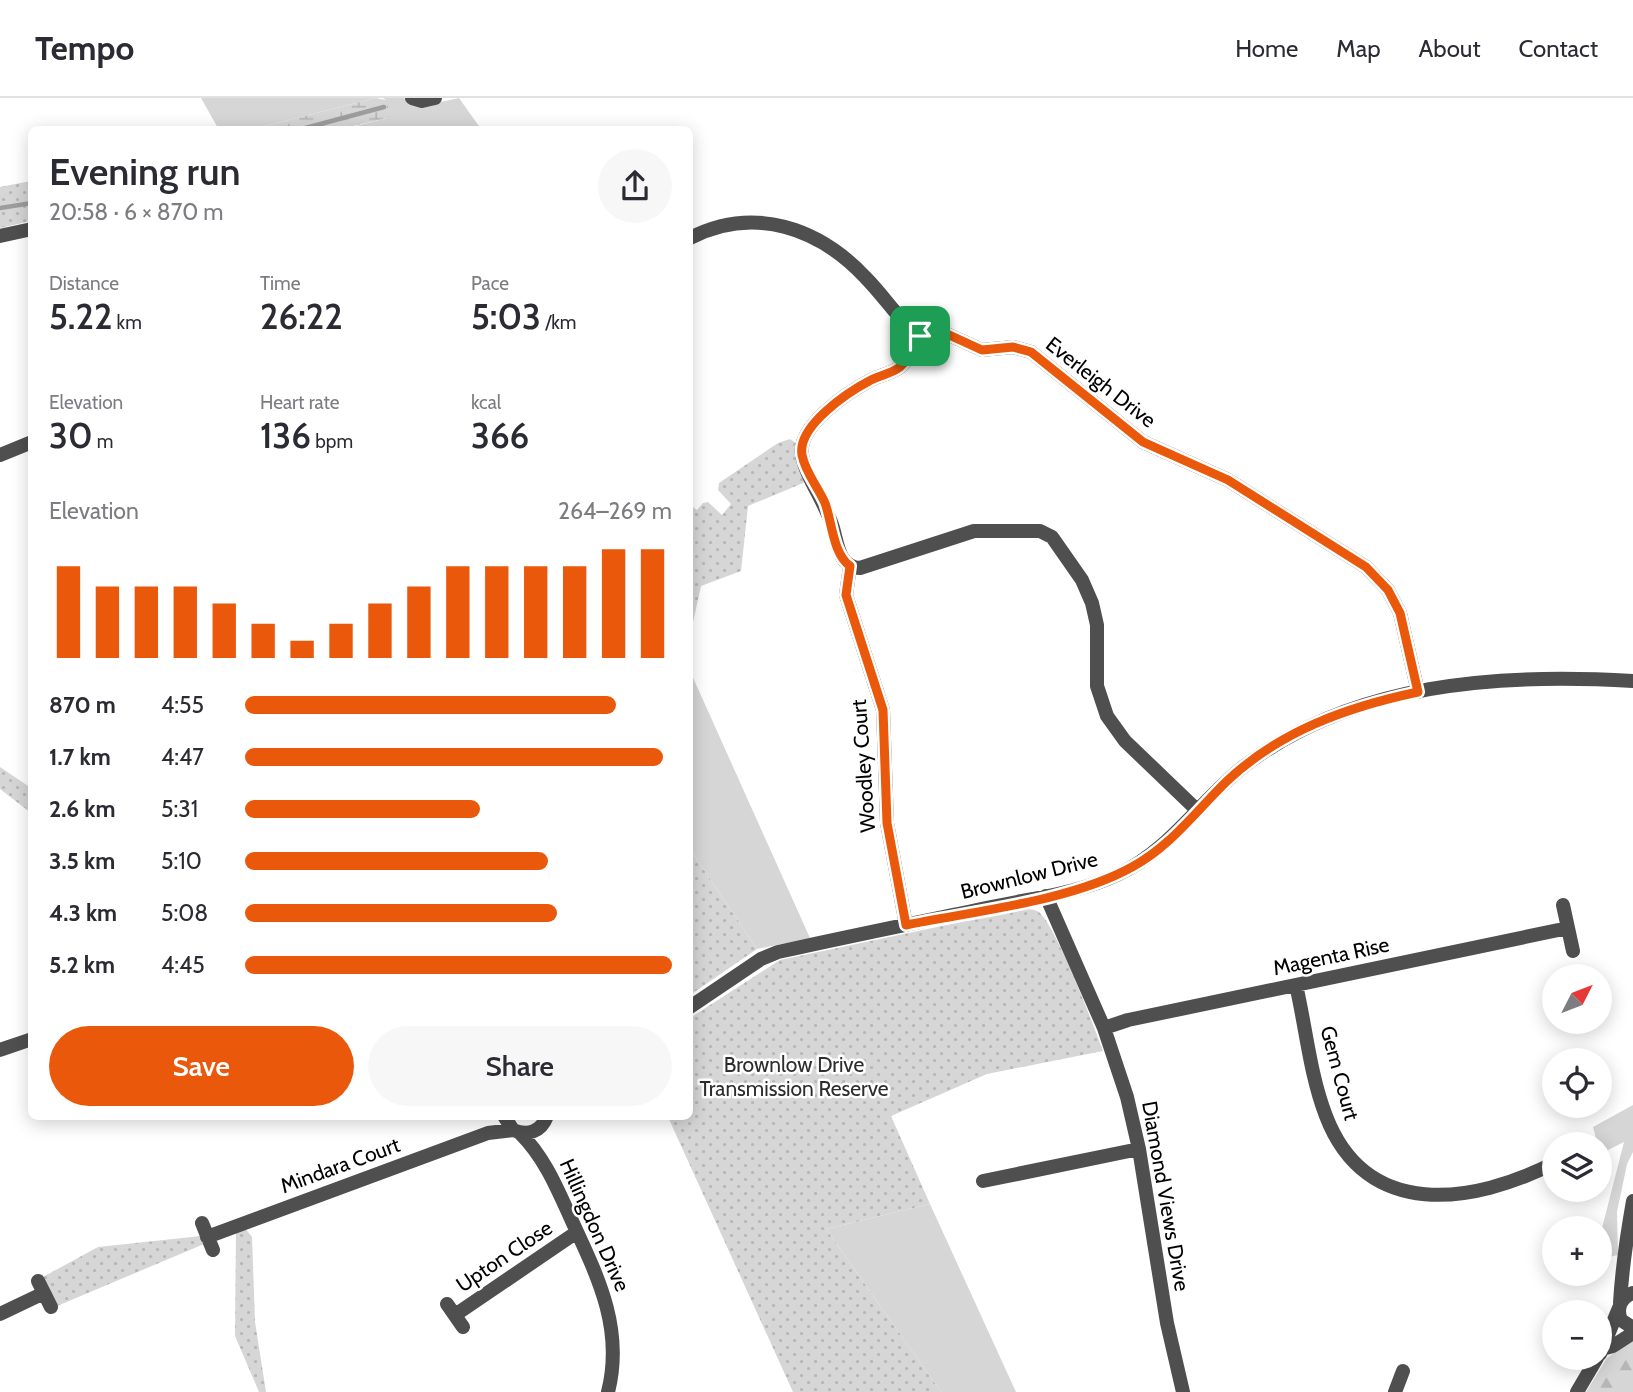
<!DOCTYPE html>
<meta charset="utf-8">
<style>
:root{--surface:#fff;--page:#f7f7f7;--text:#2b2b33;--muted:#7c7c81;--line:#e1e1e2;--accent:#ea580c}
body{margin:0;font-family:Cabin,sans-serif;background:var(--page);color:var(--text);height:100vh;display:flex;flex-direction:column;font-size:26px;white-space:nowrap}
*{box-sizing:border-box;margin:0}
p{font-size:23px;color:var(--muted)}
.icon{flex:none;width:38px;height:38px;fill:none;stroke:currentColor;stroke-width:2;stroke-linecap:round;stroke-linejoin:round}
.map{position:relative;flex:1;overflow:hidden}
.side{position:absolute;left:28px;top:28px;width:665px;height:994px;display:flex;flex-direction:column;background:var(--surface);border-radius:10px;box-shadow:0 4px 18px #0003}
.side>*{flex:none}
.needle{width:46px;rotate:48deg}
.tools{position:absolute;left:1542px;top:866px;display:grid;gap:14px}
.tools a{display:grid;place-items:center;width:70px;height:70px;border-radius:50%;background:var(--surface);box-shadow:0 4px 18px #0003;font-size:35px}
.pin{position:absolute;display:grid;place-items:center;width:60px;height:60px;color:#fff;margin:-30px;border-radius:14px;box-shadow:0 4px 10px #0006}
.round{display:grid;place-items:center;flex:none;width:74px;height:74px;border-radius:37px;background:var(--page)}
.headline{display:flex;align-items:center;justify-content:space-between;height:119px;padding:0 21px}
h1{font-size:38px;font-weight:600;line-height:52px}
.figures{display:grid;grid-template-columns:repeat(3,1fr);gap:10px;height:119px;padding:7px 21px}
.figures div{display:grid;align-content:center}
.figures b{font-size:35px;font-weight:600}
.figures small{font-size:19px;font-weight:400}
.figures p{font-size:19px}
.chart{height:196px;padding:14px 21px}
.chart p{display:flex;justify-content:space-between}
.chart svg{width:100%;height:126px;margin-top:7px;stroke:var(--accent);stroke-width:6}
.button{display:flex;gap:14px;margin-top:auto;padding:14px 21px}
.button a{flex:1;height:80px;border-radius:42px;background:var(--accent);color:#fff;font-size:28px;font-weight:600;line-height:80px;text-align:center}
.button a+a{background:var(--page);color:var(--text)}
ul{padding:0 21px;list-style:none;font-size:23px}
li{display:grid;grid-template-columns:112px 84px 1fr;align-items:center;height:52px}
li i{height:18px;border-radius:9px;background:var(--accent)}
header{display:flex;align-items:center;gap:42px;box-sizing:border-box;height:98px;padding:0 35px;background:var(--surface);border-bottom:2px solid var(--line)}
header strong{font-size:33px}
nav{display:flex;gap:38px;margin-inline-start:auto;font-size:24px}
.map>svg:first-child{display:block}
.grass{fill:#d6d6d6}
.forest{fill:url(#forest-firs)}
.wetland{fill:url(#wetland-marsh)}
.park{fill:url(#park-dots)}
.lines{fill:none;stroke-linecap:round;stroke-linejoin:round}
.stream{stroke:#9d9d9d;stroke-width:4.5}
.minor{stroke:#4f4f4f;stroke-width:14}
.tertiary{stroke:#4f4f4f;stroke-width:14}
.route-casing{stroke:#fff;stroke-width:14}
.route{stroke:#ea580c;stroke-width:9}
.labels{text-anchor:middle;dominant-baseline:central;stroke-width:5;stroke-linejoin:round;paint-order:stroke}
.street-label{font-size:21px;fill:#000;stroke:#fff}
.park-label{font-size:21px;fill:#2d2d2d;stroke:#fff}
</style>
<header>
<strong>Tempo</strong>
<nav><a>Home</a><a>Map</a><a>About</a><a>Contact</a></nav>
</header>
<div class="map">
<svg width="1633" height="1294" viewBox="0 0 1633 1294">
<defs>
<pattern id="forest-firs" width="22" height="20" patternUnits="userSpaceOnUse" patternTransform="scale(1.75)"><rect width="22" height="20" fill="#d6d6d6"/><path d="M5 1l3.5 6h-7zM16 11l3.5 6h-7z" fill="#b6b6b6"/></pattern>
<pattern id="wetland-marsh" width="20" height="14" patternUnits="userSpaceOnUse" patternTransform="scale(1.75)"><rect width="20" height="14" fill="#d6d6d6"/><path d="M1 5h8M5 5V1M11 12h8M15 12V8" fill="none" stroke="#b6b6b6"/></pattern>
<pattern id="park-dots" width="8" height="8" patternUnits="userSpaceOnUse" patternTransform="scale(1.75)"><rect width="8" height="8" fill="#d6d6d6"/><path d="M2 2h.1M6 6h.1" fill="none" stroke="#b6b6b6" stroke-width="1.8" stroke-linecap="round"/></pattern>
</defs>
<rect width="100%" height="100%" fill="#fff"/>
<path class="grass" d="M201,0h175l-123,31 -34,1z
M383,0h21l14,9 41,-9 22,31 -140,1 46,-12 -1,-18z
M690,573l120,267 -53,11 -67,-100z
M1633,1007v47l-6,12 -10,48 1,43 -18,4v-23l24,-94 -24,12 -7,-27z
M930,1106l86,188h-75l-115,-163z"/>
<path class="forest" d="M1633,1241v53h-47l21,-34z"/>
<path class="wetland" d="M376,0l10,2 4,13 -3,5 -46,11h-88z"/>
<path class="park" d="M31,83v40l-31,7v-41z
M790,341l6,4v10l12,28 -60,25 -7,65 -40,15 -11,50v-131l7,5 6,-7 5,-1 14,13 9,-11 -13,-14 1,-7 59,-40z
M0,669l31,21v25l-31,-24z
M690,751l67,100 -67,46z
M1023,811c6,0 11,0 16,3 18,16 54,112 64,139l-116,23 -96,42 39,88 -104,25 115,163h-148l-125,-275 22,-1v-98l90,-58z
M245,1130l7,9 3,85 11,70h-7l-24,-56 1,-105z
M201,1138l3,8 -147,62 -14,-29 55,-30z"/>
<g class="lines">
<path class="stream" d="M298,32l86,-23
M0,110l32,-5"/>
<path class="minor" d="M412,0l10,3 13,-3
M0,138l32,-7
M690,140c64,-33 129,-10 175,39 18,18 32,40 51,57l9,3 22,-3 35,16 31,-3 18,5 112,90 85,38 138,87 22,23 12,23 18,79
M920,238c-5,12 -10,22 -20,31 -9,7 -20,8 -29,13 -23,12 -74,46 -69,75 4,23 24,48 31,73 5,17 6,39 27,40l114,-37h66l12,6 30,43 10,23 5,22v61l10,30 18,25 73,70
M0,357l32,-13
M850,468l-4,29 37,115 4,113 19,102
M1046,798l58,132 23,69 12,52 28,174 16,69
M1563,807l10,46
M1296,887c10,43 14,90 30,131 40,105 148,88 228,47
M690,909l71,-48 17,-7c71,-16 142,-30 213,-45 43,-9 89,-14 128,-33 52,-25 80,-72 124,-107 110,-85 257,-94 390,-86
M1104,930l24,-8 440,-92
M0,952l32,-11
M504,1018l9,14c15,6 28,2 34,-14
M520,1035c25,25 37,55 52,88 26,56 52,108 36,171
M983,1083l156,-32
M202,1125l11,27
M207,1139l281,-104 25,-3
M38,1183l13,26
M447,1206l16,23
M0,1216l44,-21
M455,1217l122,-83
M1395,1294l8,-21"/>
<path class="tertiary" d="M1633,1195c-12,4 -17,15 -12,27l12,8
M1620,1205c2,-35 7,-68 13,-102
M1602,1251l11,-3 20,-13
M1600,1256l19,-46
M1577,1294l20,-34"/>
</g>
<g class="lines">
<defs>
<path id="route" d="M947,236l35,16 31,-3 18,5 112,90 85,38 138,87 22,23 12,23 18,79c-71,15 -138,39 -191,89 -31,30 -56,65 -95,86 -61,34 -157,44 -226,58l-19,-102 -4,-113 -37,-115 4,-29c-17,-12 -18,-44 -25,-63 -7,-16 -20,-31 -23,-48 -5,-29 46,-63 69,-75 9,-5 20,-6 29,-13 10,-9 15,-19 20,-31z"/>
</defs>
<use href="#route" class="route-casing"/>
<use href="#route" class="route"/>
</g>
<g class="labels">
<g class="street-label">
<text transform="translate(1101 284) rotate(38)">Everleigh Drive</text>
<text transform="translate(863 668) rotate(-94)">Woodley Court</text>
<text transform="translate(1029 777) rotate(-14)">Brownlow Drive</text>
<text transform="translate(1331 858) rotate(-12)">Magenta Rise</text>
<text transform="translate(1340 975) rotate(75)">Gem Court</text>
<text transform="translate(340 1067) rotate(-20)">Mindara Court</text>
<text transform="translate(1166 1098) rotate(80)">Diamond Views Drive</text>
<text transform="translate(595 1127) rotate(66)">Hillingdon Drive</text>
<text transform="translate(504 1158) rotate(-34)">Upton Close</text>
</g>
<g class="park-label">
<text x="794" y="966">Brownlow Drive<tspan x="794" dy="24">Transmission Reserve</tspan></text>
</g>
</g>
</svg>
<div class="tools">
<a><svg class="needle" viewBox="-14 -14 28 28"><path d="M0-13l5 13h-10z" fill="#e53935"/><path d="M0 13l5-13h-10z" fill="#7c7c81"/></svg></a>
<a><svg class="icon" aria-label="locate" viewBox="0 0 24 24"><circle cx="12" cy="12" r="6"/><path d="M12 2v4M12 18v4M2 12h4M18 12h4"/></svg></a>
<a><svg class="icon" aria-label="layers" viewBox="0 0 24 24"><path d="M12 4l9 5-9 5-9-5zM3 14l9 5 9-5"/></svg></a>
<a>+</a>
<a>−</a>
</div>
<div class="pin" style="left:920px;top:238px;background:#1e9e55"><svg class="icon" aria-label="arrive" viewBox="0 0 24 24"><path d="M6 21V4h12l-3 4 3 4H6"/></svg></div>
<section class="side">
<div class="headline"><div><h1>Evening run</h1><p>20:58 · 6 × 870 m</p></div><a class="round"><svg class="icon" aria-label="share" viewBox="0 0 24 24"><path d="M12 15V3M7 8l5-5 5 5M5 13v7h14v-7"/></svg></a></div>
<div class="figures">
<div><p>Distance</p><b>5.22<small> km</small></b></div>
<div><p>Time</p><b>26:22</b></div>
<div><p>Pace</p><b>5:03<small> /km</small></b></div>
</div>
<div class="figures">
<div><p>Elevation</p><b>30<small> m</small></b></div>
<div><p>Heart rate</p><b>136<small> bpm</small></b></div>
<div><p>kcal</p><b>366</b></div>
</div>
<div class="chart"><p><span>Elevation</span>264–269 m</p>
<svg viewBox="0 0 160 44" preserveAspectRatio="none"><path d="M5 44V12M15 44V19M25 44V19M35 44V19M45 44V25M55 44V32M65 44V38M75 44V32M85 44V25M95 44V19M105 44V12M115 44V12M125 44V12M135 44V12M145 44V6M155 44V6"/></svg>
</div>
<ul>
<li><b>870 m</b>4:55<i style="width:87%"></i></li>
<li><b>1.7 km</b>4:47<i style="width:98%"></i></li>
<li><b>2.6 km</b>5:31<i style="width:55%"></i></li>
<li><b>3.5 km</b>5:10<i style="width:71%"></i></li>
<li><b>4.3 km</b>5:08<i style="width:73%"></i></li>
<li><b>5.2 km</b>4:45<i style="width:100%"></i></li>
</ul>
<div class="button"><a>Save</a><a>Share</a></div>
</section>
</div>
